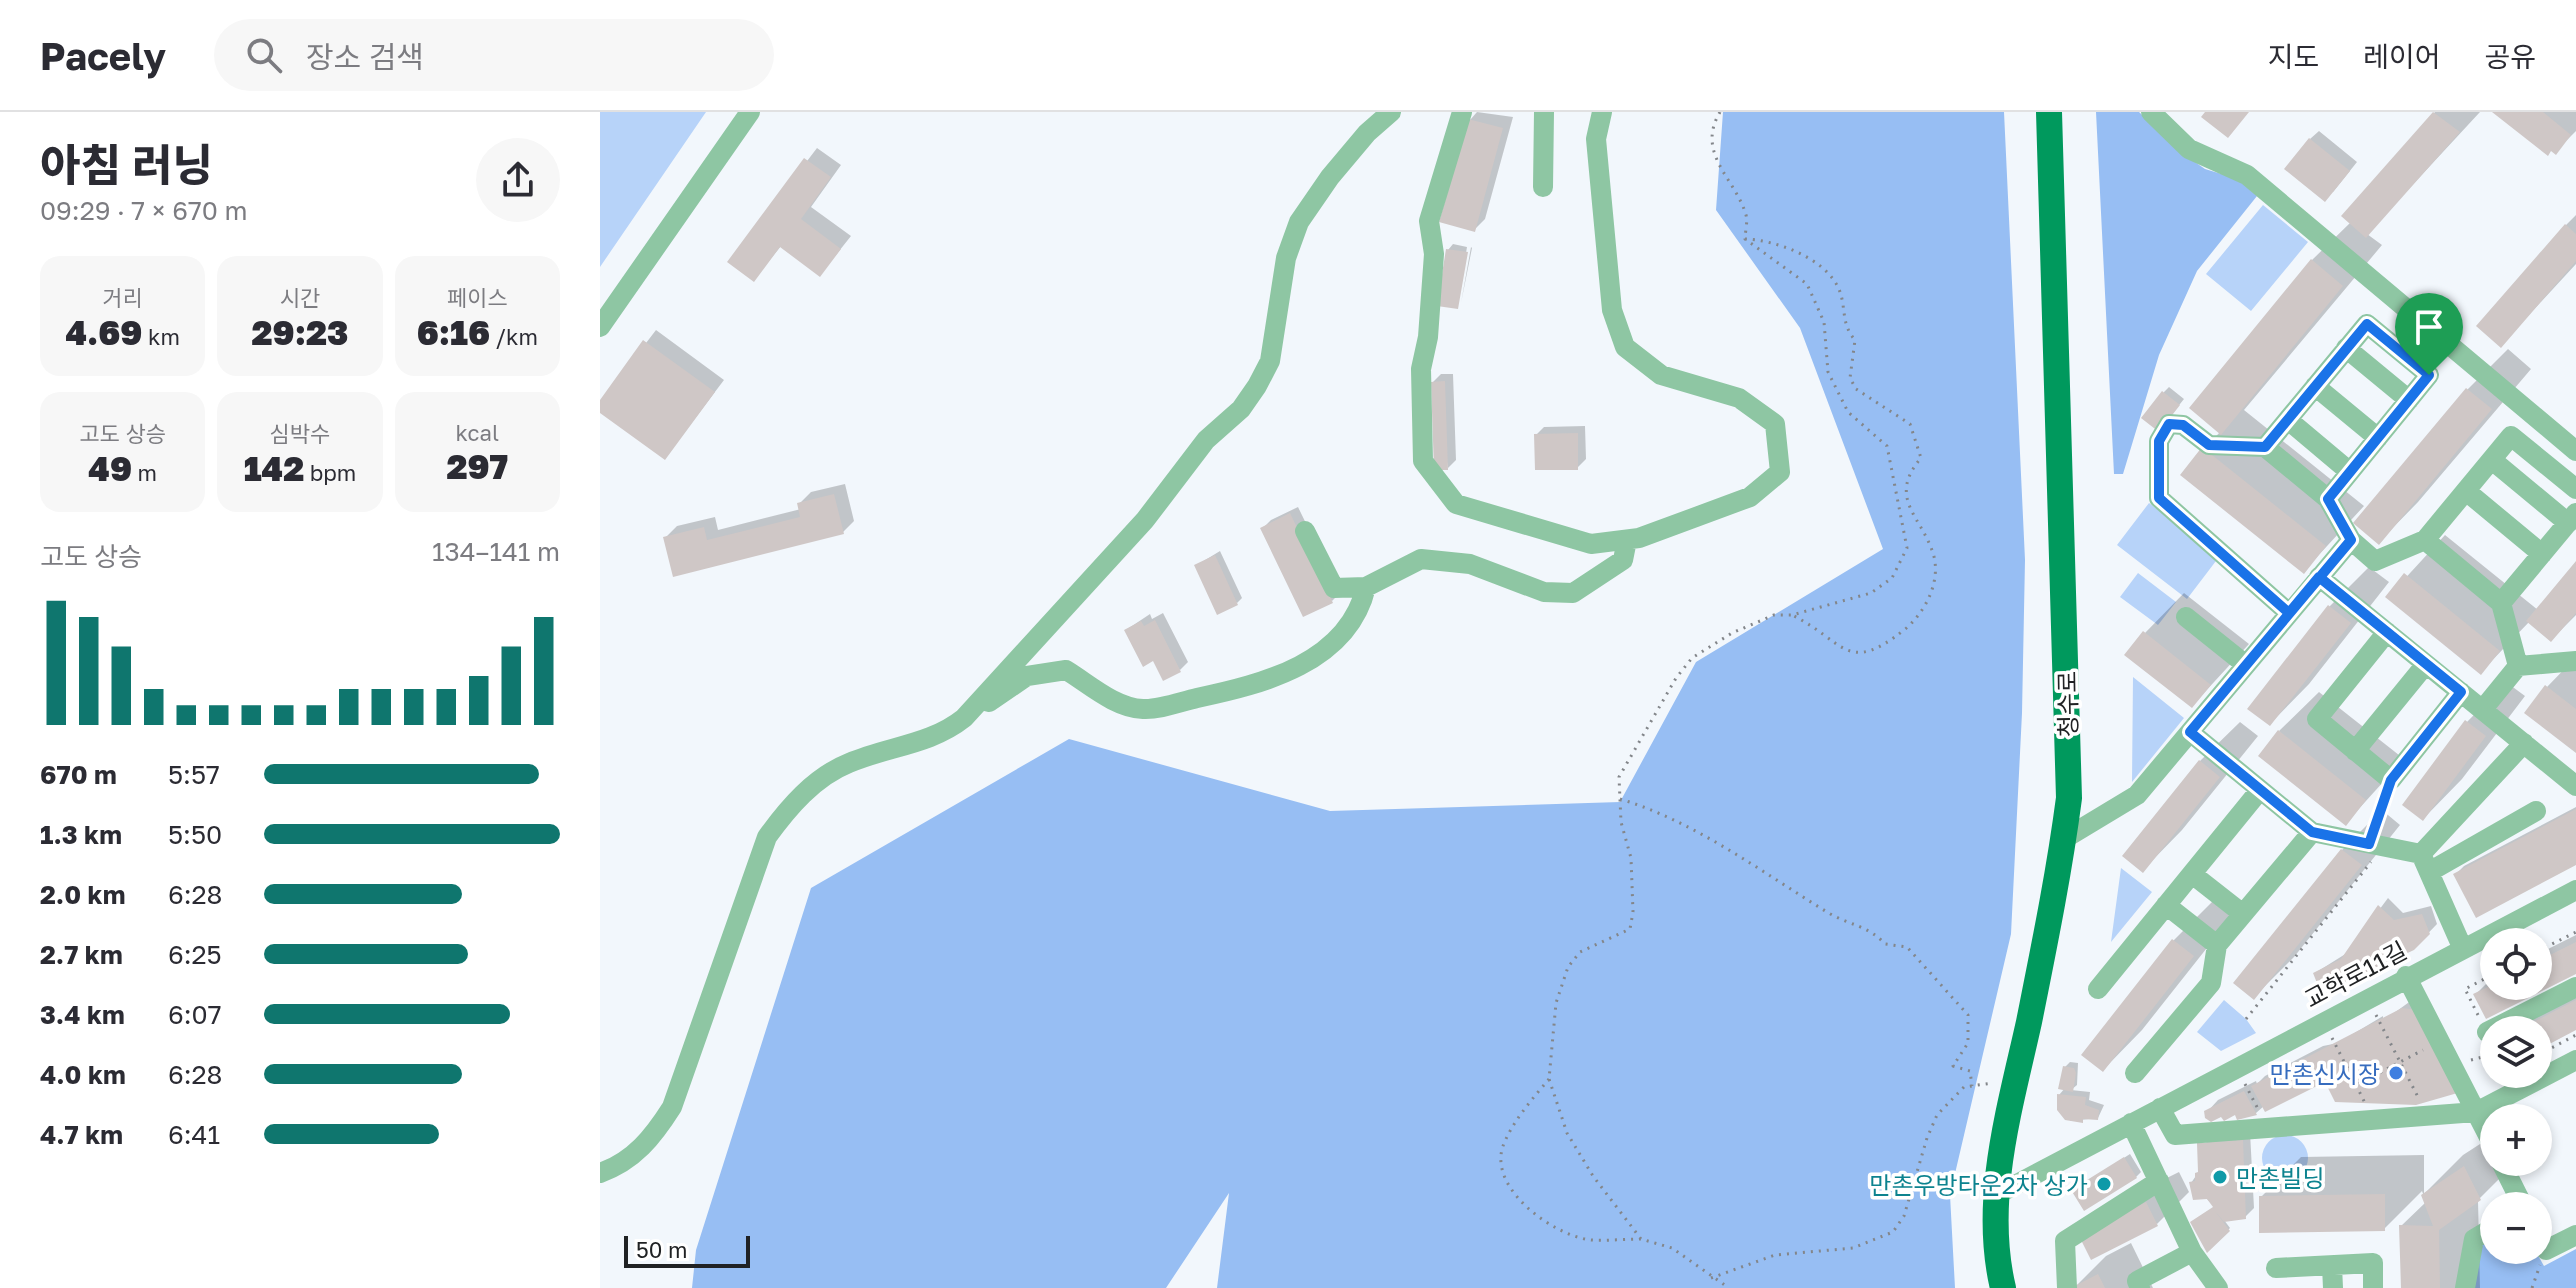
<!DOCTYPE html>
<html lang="ko">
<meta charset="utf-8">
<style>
:root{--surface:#fff;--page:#f7f7f7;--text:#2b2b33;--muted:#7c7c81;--line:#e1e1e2;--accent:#0f766e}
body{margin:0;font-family:"Golos Text","Noto Sans KR",sans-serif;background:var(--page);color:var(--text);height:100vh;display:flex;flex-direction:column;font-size:30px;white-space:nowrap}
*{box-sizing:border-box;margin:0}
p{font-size:26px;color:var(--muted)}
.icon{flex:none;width:44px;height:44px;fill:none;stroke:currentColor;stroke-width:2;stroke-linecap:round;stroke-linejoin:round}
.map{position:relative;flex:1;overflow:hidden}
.sheet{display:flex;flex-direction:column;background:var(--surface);width:600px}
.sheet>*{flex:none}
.fabs{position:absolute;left:1880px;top:816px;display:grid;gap:16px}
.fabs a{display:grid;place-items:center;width:72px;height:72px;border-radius:50%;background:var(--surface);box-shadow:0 4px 12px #0003;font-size:40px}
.scale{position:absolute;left:24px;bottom:20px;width:126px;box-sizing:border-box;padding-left:8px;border:4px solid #202224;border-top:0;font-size:22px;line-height:28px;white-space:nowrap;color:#202224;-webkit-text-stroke:6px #fff;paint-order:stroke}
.pin{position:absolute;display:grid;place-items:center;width:68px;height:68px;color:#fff;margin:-82px -34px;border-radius:50% 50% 50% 0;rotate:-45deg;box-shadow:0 0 8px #0007}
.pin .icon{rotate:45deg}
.round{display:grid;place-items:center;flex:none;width:84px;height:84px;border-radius:42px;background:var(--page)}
.head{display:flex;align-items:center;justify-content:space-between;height:136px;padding:0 40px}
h1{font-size:44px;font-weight:800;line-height:60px}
.figures{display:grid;grid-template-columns:repeat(3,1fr);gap:12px;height:136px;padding:8px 40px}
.figures div{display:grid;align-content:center;border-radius:20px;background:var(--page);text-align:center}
.figures b{font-size:34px;font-weight:800}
.figures small{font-size:22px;font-weight:400}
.figures p{font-size:22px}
.chart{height:224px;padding:16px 40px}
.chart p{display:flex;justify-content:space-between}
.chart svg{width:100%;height:144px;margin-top:8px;stroke:var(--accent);stroke-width:6}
ul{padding:0 40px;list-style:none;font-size:26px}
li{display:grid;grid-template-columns:128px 96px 1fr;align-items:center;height:60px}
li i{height:20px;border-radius:10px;background:var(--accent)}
header{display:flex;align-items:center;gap:48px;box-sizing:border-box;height:112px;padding:0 40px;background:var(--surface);border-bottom:2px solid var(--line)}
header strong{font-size:38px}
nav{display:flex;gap:44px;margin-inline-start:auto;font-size:28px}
.search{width:560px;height:72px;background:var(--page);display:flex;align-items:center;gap:20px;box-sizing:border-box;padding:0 28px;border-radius:44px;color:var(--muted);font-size:30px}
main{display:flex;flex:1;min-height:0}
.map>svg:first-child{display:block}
.green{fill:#b7d3f9}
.forest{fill:#97bef3}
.shadow{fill:#0003}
.building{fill:#cfc7c6}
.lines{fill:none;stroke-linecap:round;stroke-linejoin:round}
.path{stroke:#83868a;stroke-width:3;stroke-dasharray:2 6;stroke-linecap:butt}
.minor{stroke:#8ec6a3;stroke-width:20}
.major{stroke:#00995d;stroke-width:26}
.route-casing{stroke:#fff;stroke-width:16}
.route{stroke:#1a73e8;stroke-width:10}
.shop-dot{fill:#3f7fe0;stroke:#fff;stroke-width:3}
.culture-dot{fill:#0f9aa8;stroke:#fff;stroke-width:3}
.labels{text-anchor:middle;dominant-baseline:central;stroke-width:7;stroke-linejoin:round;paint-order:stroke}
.street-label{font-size:24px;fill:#202224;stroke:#fff}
.shop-label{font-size:24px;fill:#366cbe;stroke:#fff;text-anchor:end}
.culture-label{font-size:24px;fill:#0d838f;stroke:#fff;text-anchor:start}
</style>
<header>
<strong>Pacely</strong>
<div class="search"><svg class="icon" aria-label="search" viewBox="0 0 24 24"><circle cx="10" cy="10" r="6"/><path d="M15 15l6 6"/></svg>장소 검색</div>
<nav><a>지도</a><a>레이어</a><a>공유</a></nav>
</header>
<main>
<section class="sheet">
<div class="head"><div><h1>아침 러닝</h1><p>09:29 · 7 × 670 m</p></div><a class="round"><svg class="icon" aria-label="share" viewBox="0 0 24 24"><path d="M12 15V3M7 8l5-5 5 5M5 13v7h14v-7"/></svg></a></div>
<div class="figures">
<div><p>거리</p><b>4.69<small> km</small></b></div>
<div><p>시간</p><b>29:23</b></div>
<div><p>페이스</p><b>6:16<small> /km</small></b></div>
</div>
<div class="figures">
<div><p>고도 상승</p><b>49<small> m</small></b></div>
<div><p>심박수</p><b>142<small> bpm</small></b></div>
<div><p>kcal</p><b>297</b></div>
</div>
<div class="chart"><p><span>고도 상승</span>134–141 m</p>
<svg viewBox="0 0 160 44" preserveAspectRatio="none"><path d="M5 44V6M15 44V11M25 44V20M35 44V33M45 44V38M55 44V38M65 44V38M75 44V38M85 44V38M95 44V33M105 44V33M115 44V33M125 44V33M135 44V29M145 44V20M155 44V11"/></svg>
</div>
<ul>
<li><b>670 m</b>5:57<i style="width:93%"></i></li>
<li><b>1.3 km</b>5:50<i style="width:100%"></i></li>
<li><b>2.0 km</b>6:28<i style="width:67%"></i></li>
<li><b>2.7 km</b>6:25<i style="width:69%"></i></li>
<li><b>3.4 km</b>6:07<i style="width:83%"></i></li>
<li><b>4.0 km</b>6:28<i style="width:67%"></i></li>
<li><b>4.7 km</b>6:41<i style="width:59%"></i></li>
</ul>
</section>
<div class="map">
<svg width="1976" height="1176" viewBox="0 0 1976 1176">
<rect width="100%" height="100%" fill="#f2f7fc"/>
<path class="green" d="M0,0h106l-106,155z
M1663,93l45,37 -57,69 -45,-37z
M1549,391l70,54 -32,42 -70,-54z
M1538,461l38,29 -18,23 -38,-28z
M1533,565l51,41 -52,64z
M1521,756l31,24 -41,50z
M1624,888l22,19 10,14 -35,18 -24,-19z
M1662 1046a23 23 0 1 1 46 0a23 23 0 1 1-46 0Z"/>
<path class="forest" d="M1123,0h281l21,448 -3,153 -11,221 -61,261 5,93h-738l12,-95 -63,95h-474l4,-38 115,-362 258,-149 261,72 290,-9 76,-140 187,-113 -83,-221 -84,-118z
M1496,0h43l43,41 23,16 33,10 19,17 -60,75 -38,84 -36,119h-9z
M1894,1121v17h41l9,16 32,-17v39h-106l10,-46z"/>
<path class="shadow" d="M877,0l36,5 -28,102 -11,11 -4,-110z
M1835,0h45l-113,122 15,11 -138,165 120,96 -60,65 -100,-122 16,-17 92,-172 39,-38 -7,-6z
M1896,0h80v19l-21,21z
M1719,19l38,31 -24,30 -23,-53z
M217,36l24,17 -30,42 40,29 -31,39 -39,-29 -27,33 -24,-17z
M1976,103v49l-75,81 65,-120z
M853,132l14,3 -10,60 -9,-57z
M871,135l1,1 -11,55z
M56,218l68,50 -59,78 -65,-48v-7z
M1908,237l23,20 -113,133 -39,40 -23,-19 112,-134z
M841,262h12l3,86 -8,8 -15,-86z
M1569,275l15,12 -20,25v-32z
M985,314l1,33 -9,9 -41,-33 8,-8z
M245,372l9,37 -11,11 -169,42 -9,-36 12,-12 38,-9 3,13 83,-21 -2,-5 12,-12z
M698,395l42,86 -8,8 -69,-73 8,-8z
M1845,423l93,75 38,-46v51l-25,25 -21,-19 -49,51 -93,-75z
M620,439l22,47 -5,5 -40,-38z
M1769,455l20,15 -80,102 -39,40 -20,-16 80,-102z
M1584,481l65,51 -57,62 -47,-73z
M563,501l25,49 -8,8 -26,-11 -28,-29 24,-16 2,5z
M1976,545v93l-29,-63z
M1906,570l19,14 -63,83 -39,40 44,-97z
M1719,580l85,67 -58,64 -67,-92z
M1640,610l18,14 -76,94 -39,40 57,-109z
M1976,695v56l-121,12 9,-9z
M1782,698l18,15 -106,132 -40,40 -18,-14 106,-133z
M1788,786l15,15 28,-7 6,18 -24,25 -98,24 32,-20z
M1614,788l19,15 -91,115 -39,40 -19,-15 90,-115z
M1976,823v37l-89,44 -12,-21 17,-17 2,8h44v-32z
M1976,882v34l-38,20v-18h-27z
M1812,888l14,3 -100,76 -62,27 -8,7 -18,4 -2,-4 -29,-1 11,-12 38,-19 1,3 8,-8 58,-30 15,-3 45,-27v5z
M1470,950l8,1 -1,22 -6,5 19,2 -1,8 15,5 -6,13 -27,3 -12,-12v-14l6,-7v-21z
M1650,1020l4,76 -9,9 -21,3 6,8 -23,22 8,-43 -24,-24 9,-13 8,-34z
M1894,1023v27h22l-38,38 2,88h-77l-2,-62 25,-24 -4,-11 -38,38 -123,-32 40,-40 123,-2v39l39,-39z
M1530,1042l11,18 -5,5 -62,13z
M1579,1060l10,20 -32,32 -43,-20z
M1531,1131l22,45h-79l32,-32z"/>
<path class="building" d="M1605,0h44l-21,26 -27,-21z
M1833,0l27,20 -94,106 -25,-22z
M1892,0h51l28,23 -15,20 -5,-4 -3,5z
M868,7l35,9 -28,104 -36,-10z
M1709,26l41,33 -25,31 -41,-33z
M204,46l27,19 -30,42 40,30 -21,28 -40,-30 -26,35 -27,-20z
M1965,112l11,10v27l-75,87 -25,-22z
M846,137l22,3 -10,57 -21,-3z
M1711,147l32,27 -122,149 -32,-27z
M43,228l72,52 -50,68 -65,-47v-13z
M845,269l3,89h-14l-3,-88z
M1866,276l26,21 -113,136 -26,-22z
M1562,279l18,14 -21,27 -18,-14z
M978,321v37h-43l-1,-36z
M1602,335l124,99 -22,28 -124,-99z
M234,382l10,40 -171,43 -10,-40 41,-10 3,13 93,-23 -3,-14z
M690,401l43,90 -30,14 -43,-89z
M615,443l23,50 -21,10 -23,-50z
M1976,449v52l-25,29 -25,-21z
M1804,461l96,78 -19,24 -96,-78z
M1728,493l23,18 -81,103 -23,-17z
M555,508l26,52 -18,9 -10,-20 -10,6 -19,-37 17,-9 3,5z
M1543,519l68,54 -19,23 -68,-53z
M1945,573l31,24v44l-52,-40z
M1865,608l21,16 -63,85 -21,-16z
M1678,618l88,70 -20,26 -88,-70z
M1599,648l21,17 -77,96 -21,-17z
M1976,697v56l-100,53 -23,-44z
M1741,737l21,16 -108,135 -21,-17z
M1778,793l16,15 28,-6 8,20 -16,16 -93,43 -8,-20 28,-14z
M1572,827l22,17 -91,116 -22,-17z
M1976,830v32l-90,45 -13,-25 21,-10 44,2v-25z
M1976,888v30l-38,20v-20h-20z
M1802,896l16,2 43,82 -45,13 -81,-3 -10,-20 -60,30 -14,-26z
M1463,954l11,2 2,5 -3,19 -15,-3z
M1644,979l13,24 -20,5 -2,-5 -11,6 -3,-4 -10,5 -6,-4 -1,-7z
M1457,982l29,3 -1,8 14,5 -1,10 -15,-1v4l-18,-3 -8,-10z
M1643,1028l3,79 -22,3 -9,-11 15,20 -23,22 -17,-31 23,-15 -6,-8 -14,1 -4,-18 6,-1v-8l3,-1 -1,-29z
M1524,1045l13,21 -53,33 -13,-21z
M1864,1054l17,34 -42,30 1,58h-39l-2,-63 34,1 -12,-31z
M1785,1082v37l-126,2v-37z
M1546,1090l12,24 -67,34 -12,-24z
M1498,1162l7,14h-34z"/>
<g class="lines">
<path class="path" d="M1120,0c-25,42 16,67 26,103 2,7 -1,17 -1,24l62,45 17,38 4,50 20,40 39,34 20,102 -15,30 -21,15 -79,22h-18l-42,18 -40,25 -16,20 -57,99 2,45 10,36 2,54 -3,17 -50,23 -12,15 -12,36 -7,76 18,54 26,43 48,63 31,9 57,40
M1145,127c30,1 78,18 93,48 9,19 2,36 17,53l-5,38 6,11 54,35 11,34c-34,40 0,58 12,95 9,28 -8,60 -29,77 -58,46 -59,11 -112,-15
M1020,687c76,23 140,72 207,113 21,13 41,13 58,32l22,3 61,68v28l-15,23 17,5 2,15
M1775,713l10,-27
M1938,839l38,-19
M1776,903l42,82
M1878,903l-13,-26 29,-15
M1646,907l125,-157
M1732,926l24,47 67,-35
M1938,943l38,-20
M1871,948l23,-6
M949,967c-16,19 -37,43 -46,67 -15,43 51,90 88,94 16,1 34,-1 50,-1
M1645,972l13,25
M1756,973l9,18
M1111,1166l64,-23 78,-7 40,-16 11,-16 23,-78 10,-23 27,-28 29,-4
M1932,1176l8,-23"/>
<path class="minor" d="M862,0l-33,109 5,33 -6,83 -7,32 2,92 33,43 135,40 48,-6 111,-41 30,-25 -5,-48 -36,-26 -78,-23 -36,-28 -13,-37 -16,-171 6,-27
M1551,0l38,37 58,26 329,276
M943,75l1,-75
M0,215l150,-215
M1746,236l63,52
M1715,274l63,52
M1688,308l62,52
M1665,335l-56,-2 -26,-20 -14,-1 -10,17v57l130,115
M1892,348l76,63
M1866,379l76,63
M705,419l29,57 32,-1 55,-28 49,5 74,28 29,1 50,-33 4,-20
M1751,428l24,21 50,-21 86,-104 65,53
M1825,428l76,63 17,63 -35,43
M1719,465l257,209
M1901,491l75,-90
M1586,505l60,48
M1787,520l-70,87 74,61 70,-88
M1918,554l58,-5
M389,590l38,-26 39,-6c23,14 49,38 77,39 16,1 37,-7 54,-11 66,-14 151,-35 169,-111
M1590,620l122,100 109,22 41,93
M1755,639l71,-87
M1464,727l73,-44 214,-255 -23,-41 -63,-52 102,-123 62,51 -101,124
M1821,742l103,-111
M1829,760l107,-61
M1592,762l51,40
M1566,793l51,40
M1806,864l88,171
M1498,877l162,-199
M1887,920l89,-45
M1535,961l76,-90 6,-38 95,-113
M1560,996l15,27 301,-23 100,-52
M1531,1011l61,129 26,36
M1901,1050l22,44
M0,1061c34,-12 53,-36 72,-66l95,-270c21,-29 47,-60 82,-74 40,-17 81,-18 115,-45l181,-198 61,-80 35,-31 16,-23 13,-25 16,-103 13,-36 31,-45 37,-44 24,-21
M1396,1083l580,-305
M1938,1123l8,15 30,-15
M1732,1154l1,22
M1676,1156l97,-5v25
M1467,1176l-2,-47 94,-60
M1540,1176l-3,-7 55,-29
M1865,1176l9,-49 20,-12"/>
<path class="major" d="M1403,1176c-21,-88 7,-180 26,-266 15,-75 30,-148 40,-224l-20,-686"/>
</g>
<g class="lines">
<defs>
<path id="route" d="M1829,263l-101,124 23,41c-54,64 -108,128 -161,192l122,100 57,12 22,-64 70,-88 -142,-115 -30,36 -130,-115v-57l10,-17 14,1 26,20 56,2 102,-123 62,51"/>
</defs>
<use href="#route" class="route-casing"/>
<use href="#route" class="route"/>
</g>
<circle class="shop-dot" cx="1796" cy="961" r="8"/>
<g class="culture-dot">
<circle cx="1620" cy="1065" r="8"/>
<circle cx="1504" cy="1072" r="8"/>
</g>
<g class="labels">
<g class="street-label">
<text transform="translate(1467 592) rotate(-91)">청수로</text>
<text transform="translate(1755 862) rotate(-28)">교학로11길</text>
</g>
<g class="shop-label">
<text x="1780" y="961">만촌신시장</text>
</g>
<g class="culture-label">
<text x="1636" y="1065">만촌빌딩</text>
<text x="1488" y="1072" text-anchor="end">만촌우방타운2차 상가</text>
</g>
</g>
</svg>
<div class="fabs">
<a><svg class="icon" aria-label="locate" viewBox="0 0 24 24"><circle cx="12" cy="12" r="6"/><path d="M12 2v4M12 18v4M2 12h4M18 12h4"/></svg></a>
<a><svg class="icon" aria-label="layers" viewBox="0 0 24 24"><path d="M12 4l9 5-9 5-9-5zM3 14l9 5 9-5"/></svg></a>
<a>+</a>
<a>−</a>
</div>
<div class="scale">50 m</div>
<div class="pin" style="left:1829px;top:263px;background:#1e9e55"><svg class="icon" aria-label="arrive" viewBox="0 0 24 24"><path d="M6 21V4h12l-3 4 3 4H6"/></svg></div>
</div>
</main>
